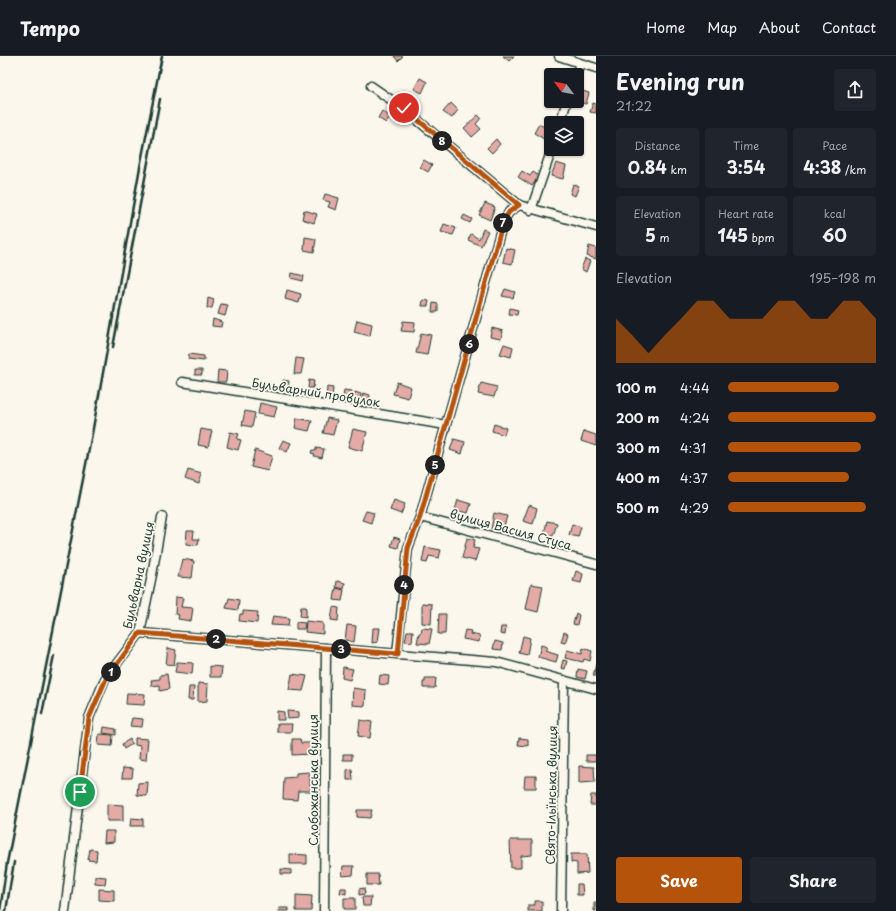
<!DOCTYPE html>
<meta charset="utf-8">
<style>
:root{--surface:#171b24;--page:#20242c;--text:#f1f3f6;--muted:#9ea1a6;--line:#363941;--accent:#b45309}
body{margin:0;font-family:"Playpen Sans",sans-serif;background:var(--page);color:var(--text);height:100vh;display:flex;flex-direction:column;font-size:15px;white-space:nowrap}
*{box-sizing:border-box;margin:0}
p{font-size:13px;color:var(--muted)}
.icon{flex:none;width:22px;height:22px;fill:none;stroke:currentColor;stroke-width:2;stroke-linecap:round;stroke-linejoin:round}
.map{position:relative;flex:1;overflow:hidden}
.drawer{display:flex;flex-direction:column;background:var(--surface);width:300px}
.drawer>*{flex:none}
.needle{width:26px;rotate:302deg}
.buttons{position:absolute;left:544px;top:12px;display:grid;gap:8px}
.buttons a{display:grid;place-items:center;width:40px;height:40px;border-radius:4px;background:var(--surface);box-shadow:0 1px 3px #0004;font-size:20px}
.pin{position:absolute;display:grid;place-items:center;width:34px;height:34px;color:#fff;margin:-17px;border:2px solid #fff;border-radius:50%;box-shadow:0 1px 4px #0007}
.km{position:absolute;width:20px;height:20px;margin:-10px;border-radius:50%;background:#222;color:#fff;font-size:11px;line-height:20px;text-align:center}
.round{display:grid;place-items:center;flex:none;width:42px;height:42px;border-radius:4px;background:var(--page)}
.headline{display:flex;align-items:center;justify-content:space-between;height:68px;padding:0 20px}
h1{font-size:22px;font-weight:700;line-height:30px}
.metrics{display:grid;grid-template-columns:repeat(3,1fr);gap:6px;height:68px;padding:4px 20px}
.metrics div{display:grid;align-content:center;border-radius:4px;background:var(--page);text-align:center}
.metrics b{font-size:17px;font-weight:700}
.metrics small{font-size:11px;font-weight:400}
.metrics p{font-size:11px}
.chart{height:112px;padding:8px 20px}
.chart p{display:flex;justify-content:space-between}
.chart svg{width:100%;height:72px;margin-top:4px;fill:var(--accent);opacity:.7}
.primary-button{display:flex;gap:8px;margin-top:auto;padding:8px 20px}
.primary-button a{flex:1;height:46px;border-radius:4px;background:var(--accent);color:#fff;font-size:16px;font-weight:700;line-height:46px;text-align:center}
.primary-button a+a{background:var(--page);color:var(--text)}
ul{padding:0 20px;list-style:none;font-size:13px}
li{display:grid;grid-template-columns:64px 48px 1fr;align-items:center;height:30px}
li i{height:10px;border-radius:5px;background:var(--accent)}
header{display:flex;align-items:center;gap:24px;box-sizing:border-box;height:56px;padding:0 20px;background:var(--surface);border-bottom:1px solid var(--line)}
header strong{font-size:19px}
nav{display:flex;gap:22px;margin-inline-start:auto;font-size:14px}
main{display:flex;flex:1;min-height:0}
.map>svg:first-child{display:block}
.building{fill:#e4aaa6;stroke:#1f3d34}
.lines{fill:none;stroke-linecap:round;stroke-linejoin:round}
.minor-casing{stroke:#1f3d34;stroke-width:11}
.minor{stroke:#fbf7ec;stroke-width:8}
.rail{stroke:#1f3d34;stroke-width:2.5}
.route-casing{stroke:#fff;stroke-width:8}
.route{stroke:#b45309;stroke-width:5}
.labels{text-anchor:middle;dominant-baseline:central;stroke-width:3.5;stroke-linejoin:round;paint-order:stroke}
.street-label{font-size:12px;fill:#1f3d34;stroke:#fbf7ec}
</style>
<header>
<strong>Tempo</strong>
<nav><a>Home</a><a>Map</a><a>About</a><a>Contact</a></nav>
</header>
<main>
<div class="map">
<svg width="596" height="855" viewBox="0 0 596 855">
<rect width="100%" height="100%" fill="#fbf7ec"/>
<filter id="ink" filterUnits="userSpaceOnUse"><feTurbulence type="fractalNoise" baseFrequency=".025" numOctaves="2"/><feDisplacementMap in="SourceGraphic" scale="8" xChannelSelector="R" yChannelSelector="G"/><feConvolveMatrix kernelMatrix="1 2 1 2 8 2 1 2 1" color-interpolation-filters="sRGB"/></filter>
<g filter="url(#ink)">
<path class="building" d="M394,0h9l-5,5z
M503,0h11l-5,5z
M557,14l7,5h-10z
M420,22l7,4 -5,11 -8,-4z
M579,34l10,3 -3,11 -10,-3z
M451,47l7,7 -6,8 -9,-6z
M593,47l3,1v9l-6,-1z
M382,55l9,6 -5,6 -8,-5z
M478,59l3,3 -5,6 5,5 -9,8 -8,-9z
M539,68l12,7 -4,10 -13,-8z
M496,83l4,5 -8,9 -5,-5z
M424,104l8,5 -4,7 -8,-5z
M556,107l10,3 -3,13 -12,-3z
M522,115l8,5 3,-4 6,4 -7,10 -14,-9z
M573,128l6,2 -4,10 -5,-2z
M325,138l14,4 -3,12 -8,-3 2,-5 -7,-2z
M485,147l10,4 -5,13 -11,-5z
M304,154l13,4 -3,9 -12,-4z
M464,159l8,4 -2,4 -8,-4z
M444,168l12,4 -3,7 -12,-3z
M483,173l5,2 -7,15 -13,-6 3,-6 8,5z
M305,181l11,2 -2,13 -10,-2z
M589,190l7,2v11l-9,-3z
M506,192l9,2 -3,14 -9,-2z
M585,203l5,2 -4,11 -5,-3z
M292,217l12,3 -1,5 -12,-3z
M505,233l10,3 -2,6 -11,-2z
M287,234l14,4 -2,9 -14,-4z
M208,242l6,2 -2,8h-5z
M423,244l6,1 -1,5h-6z
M433,247l5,1v8h-6z
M221,248l7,1 -3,11 -7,-2z
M510,252l8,2 -1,5 -8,-1z
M213,263l9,3 -1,5 -9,-1z
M357,264l15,4 -2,12 -16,-4z
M403,265l12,1 -1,10 -13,-1z
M492,272l11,3 -2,8 -11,-2z
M421,277l10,2 -4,20 -11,-2z
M504,288l9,3 -2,10 -11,-3z
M189,298l15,2v5l-16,-2z
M296,302l8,1 -3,15h-7z
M195,314h7v5h-7z
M218,314l9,1 -1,11h-9z
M283,324l6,1 -1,8 -7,-1z
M309,324l5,1 -1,7h-5z
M397,326l14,5 -3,11 -15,-4z
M481,327l16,4 -3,10 -16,-3z
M327,331l6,1 -1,10h-6z
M344,334l8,1 -2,16 -8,-1z
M355,336l6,2 -2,11 -7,-2z
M363,337l7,2 -2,11 -7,-1z
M260,347l17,4 -3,10 -16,-3z
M245,355l10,2 -3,14 -10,-2z
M297,362l15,3 -3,10 -14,-3z
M327,362l10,2 -4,15 -10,-2z
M494,368l12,4 -2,7 -12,-4z
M201,373l11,2 -4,16 -10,-2z
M353,373l14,3 -5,19 -14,-4z
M584,375l12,4v11l-15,-5z
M230,376l9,2 -2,5 4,1 -3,10 -11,-3z
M454,383l11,3 -3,12 -12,-4z
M283,384l8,3 -4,9 -8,-4z
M316,392l8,1 -2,9 -8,-2 1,-2 -4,-1 1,-3 4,1z
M255,394l17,6 -4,15 -17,-4z
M188,414l14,4 -3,10 -14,-5z
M394,444l11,4 -4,10 -11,-4z
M458,444l13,4 -3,9 -13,-3z
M529,449l8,3 -4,16 -10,-3z
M366,455l8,2 -3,10 -9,-3z
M494,457l13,3 -4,14 -12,-1z
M547,465l10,2 -4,13 -9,-2z
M572,468l9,3 -3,10 -9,-2z
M187,475h7l-1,8h6l-1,6 -12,-1z
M394,481l6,2 -2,9 -7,-2z
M467,482l8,2 -2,8 6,1 -4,12 -13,-3z
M425,491l16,3 -2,8 -10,-2 -2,7 -5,-1z
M182,503l12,2 -2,17 -14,-1z
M576,515l7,3 -2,9 -8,-2z
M337,525l8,2 -1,6 -8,-2z
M531,528l12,2 -5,26 -12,-3z
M336,532l8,2 -2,11 -8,-1z
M176,541l7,1 -2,9 12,1 -2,13 -13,-2 1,-4 -4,-1z
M229,542l10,2 -1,10 -12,-2z
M422,547l10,1 -1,20 -9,-1z
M301,551h5v10l-6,-1z
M333,551l6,1 -1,13 -7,-1z
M243,555l15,1 -1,11 -18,-2 1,-7h3z
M576,557l3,2 -2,10 -4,-1z
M439,558h7l-1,20h-7z
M273,560l16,2 -1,8 -17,-1z
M306,565l17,2v11l-18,-2z
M296,566l9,1 -1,6h-8z
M347,569l9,1 -2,16 -9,-2z
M501,571h5l-1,8 -5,-1z
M373,572h7l-2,14 -6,1z
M422,572l10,1 -3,15 -12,-1 2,-10h2z
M465,574l6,1 -1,3 10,2 -1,6 -16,-3z
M407,575h6l-1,11 -7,-1z
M564,576l4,2 -3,9 -4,-1z
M523,580l7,2 -3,17 -8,-2z
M495,585l8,2 -1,7 -9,-1z
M541,589l6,2 -2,4 13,4 -2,7 -18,-5z
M168,592l8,2 -2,15 -8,-1z
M583,592l9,3 -2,10 -6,-2 -1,3 -18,-4 2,-8 15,4z
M563,604l4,1 -2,8 -4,-1z
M177,606l16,1 -1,11 -17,-2z
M596,608v12h-3z
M210,610l12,1 -1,10h-11z
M343,611l10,2 -3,11 -8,-2z
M578,613l9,2 -2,8 -8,-2z
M167,618l2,15 -9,2v-6l-8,1 -1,-6 9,-1v-4z
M292,618l15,2 -4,15 -14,-1z
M380,619l9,1 -1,9 -9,-1z
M425,622h11l-1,10h-12v-6h2z
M198,627l10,1 -1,17 -9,1z
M189,631h5l-1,13h-5z
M353,632l13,2 -1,16 -13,-1z
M127,637l18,1 -1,11 -18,-1z
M277,655l7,1v8h-7z
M287,655l12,1v6l-11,1z
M132,662l11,1 -1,8 -12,-1z
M360,664l12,2 -2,16 -12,-2z
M277,668h15l-1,8h-14z
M104,671l12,2v6l-13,-2z
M99,678l14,1 -1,11 -14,-1z
M135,682l13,1 -2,21 -7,-1 1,-13 -5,-1z
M519,682l9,1v7l-10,-1z
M130,683l2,5 -8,5 -2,-5z
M292,683h8l1,4h10v11l-19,1z
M343,698h9v6h-9z
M586,699h10v6h-10z
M579,710l15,1 1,15 -16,1z
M123,712l10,1 -1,9h-10z
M352,713l1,11h-6v-10z
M309,716l2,19h-13l-1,9 -14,-1 1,-21 12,-1v-4z
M525,720h11v12h-12z
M148,726l-1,14 -10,-1 1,-12z
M591,739h5v10h-6z
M107,748l16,1v16h-16z
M357,754h15l-2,8 -13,-1z
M131,762l12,1v7h-13z
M105,775h9v11l-10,1z
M510,784h22v15l-11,1v12h-10z
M90,793l7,1 -1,11 -8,-1z
M290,798l17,1v9h-17z
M571,798h16l1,19 -11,1v-11l-6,-1z
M343,810h11l-1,9 -11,1z
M281,813l10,1v4h-10z
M367,818h11l1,11h-12z
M95,820l11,1 -1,7 -10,-1z
M577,828h5l1,11h-6z
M341,832h5v6l-6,-1z
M364,832l1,6 -6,1v-6z
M99,833l15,1v11l-15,-1z
M296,839l16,1 -1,15h-15z
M362,841h9l-1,9h-7z
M344,842h11v11h-11z
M535,845h7v10h-14v-6h7z
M594,846h2v9h-2z
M279,852h10v3h-11z"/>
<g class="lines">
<defs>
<path id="minor" d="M559,0l21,7 -4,12
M580,7l16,5
M371,30l32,22 116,97 77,22
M560,67l7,-22
M531,154l21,-61
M182,326l264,43
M420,461l176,47
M140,577l356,29 100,27
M397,598l11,-106 12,-31 83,-295 6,-10 10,-7
M65,855l24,-193 16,-39 35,-46 12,-58 10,-58
M324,855l2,-263
M561,855l3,-231"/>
</defs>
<use href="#minor" class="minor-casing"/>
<use href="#minor" class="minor"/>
<path class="rail" d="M113,291l47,-248
M42,658l12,-59
M0,855l7,-48 85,-429 48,-267 22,-111
M6,855l8,-49"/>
</g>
</g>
<g class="lines" filter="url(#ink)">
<defs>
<path id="route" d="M80,736l9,-74 17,-39 34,-46 258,21 10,-106 12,-31 83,-295 6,-10 10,-7 -115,-97"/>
</defs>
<use href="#route" class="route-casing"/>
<use href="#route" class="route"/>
</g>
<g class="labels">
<g class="street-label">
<text transform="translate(316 336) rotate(9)">Бульварний провулок</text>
<text transform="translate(511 473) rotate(15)">вулиця Василя Стуса</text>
<text transform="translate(138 519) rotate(-78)">Бульварна вулиця</text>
<text transform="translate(313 724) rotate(-90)">Слобожанська вулиця</text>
<text transform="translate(551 739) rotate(-89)">Свято-Ільїнська вулиця</text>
</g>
</g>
</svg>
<div class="buttons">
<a><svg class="needle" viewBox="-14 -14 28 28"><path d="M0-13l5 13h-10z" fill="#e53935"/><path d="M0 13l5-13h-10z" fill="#9ea1a6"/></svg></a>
<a><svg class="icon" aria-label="layers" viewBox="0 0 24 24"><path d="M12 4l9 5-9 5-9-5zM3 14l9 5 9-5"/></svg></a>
</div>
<div class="pin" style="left:80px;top:736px;background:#1e9e55"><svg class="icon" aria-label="arrive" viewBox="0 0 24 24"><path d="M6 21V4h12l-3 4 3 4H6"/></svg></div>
<div class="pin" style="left:404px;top:52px;background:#d93025"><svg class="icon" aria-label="check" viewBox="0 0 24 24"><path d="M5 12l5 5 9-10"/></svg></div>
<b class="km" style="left:111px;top:616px">1</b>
<b class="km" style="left:216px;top:583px">2</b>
<b class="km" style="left:341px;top:593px">3</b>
<b class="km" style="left:404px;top:529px">4</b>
<b class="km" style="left:435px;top:409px">5</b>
<b class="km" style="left:469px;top:288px">6</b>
<b class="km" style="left:503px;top:167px">7</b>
<b class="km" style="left:442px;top:85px">8</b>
</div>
<section class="drawer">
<div class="headline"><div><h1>Evening run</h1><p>21:22</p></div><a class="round"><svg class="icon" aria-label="share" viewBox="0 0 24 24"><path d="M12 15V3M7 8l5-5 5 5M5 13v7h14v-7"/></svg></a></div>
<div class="metrics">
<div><p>Distance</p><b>0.84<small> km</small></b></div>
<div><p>Time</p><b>3:54</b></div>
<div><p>Pace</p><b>4:38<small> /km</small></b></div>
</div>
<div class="metrics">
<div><p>Elevation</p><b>5<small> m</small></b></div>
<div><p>Heart rate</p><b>145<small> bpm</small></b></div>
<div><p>kcal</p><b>60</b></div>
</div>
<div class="chart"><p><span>Elevation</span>195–198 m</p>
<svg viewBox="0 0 160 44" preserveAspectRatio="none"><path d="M0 44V17L10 27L20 38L30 27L40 17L50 6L60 6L70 17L80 17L90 17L100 6L110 6L120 17L130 17L140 6L150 6L160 17V44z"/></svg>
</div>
<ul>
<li><b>100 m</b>4:44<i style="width:75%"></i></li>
<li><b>200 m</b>4:24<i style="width:100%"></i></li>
<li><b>300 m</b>4:31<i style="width:90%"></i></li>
<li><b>400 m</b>4:37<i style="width:82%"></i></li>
<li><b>500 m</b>4:29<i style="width:93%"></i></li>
</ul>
<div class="primary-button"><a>Save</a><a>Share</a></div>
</section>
</main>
